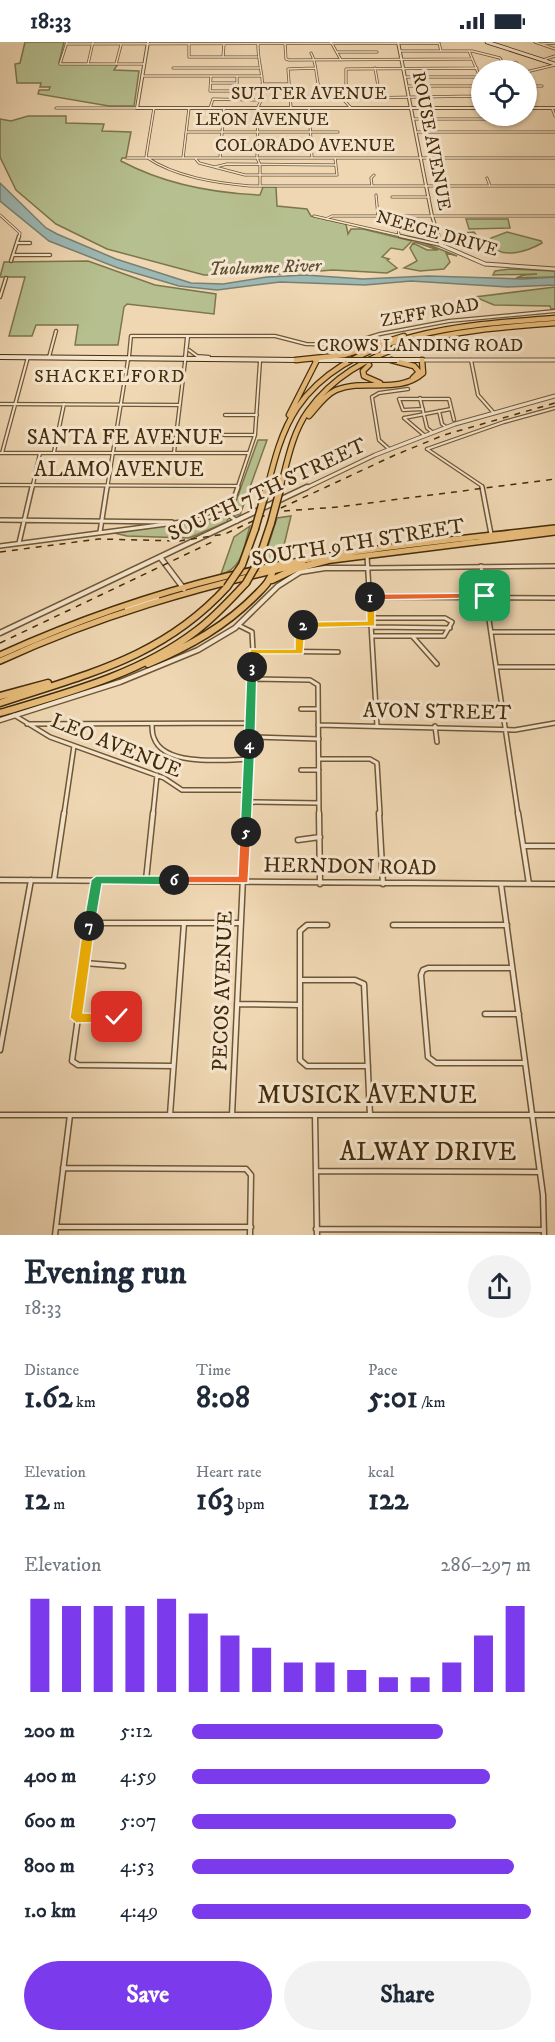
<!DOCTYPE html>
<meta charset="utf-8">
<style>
:root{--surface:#fff;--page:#f2f2f3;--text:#1f2937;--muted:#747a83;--accent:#7c3aed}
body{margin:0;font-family:"IM FELL DW Pica",serif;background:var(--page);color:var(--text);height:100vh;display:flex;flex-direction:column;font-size:22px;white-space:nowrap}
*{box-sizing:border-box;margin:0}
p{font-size:20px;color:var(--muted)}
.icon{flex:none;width:33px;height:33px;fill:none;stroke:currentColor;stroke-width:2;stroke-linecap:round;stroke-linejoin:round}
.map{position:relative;height:1193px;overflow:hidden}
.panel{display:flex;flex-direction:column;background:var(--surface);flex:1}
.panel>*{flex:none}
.tools{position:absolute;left:471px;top:18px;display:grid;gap:12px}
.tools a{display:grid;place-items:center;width:66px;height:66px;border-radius:50%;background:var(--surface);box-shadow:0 2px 4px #0004;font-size:30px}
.pin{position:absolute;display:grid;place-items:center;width:51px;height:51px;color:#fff;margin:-26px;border-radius:12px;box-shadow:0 3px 9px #0006}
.km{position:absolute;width:30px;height:30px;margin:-15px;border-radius:50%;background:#222;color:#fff;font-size:16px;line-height:30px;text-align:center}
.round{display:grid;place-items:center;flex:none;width:63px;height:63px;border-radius:32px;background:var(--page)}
.head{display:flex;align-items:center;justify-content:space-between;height:102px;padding:0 24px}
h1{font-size:33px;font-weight:700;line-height:45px}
.stats{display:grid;grid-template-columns:repeat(3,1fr);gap:9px;height:102px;padding:6px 24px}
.stats div{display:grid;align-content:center}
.stats b{font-size:30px;font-weight:700}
.stats small{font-size:16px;font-weight:400}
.stats p{font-size:16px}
.chart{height:168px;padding:12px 24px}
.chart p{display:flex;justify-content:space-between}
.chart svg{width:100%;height:108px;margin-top:6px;stroke:var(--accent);stroke-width:6}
.button{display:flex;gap:12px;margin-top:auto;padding:12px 24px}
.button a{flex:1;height:69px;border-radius:36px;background:var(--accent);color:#fff;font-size:24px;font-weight:700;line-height:69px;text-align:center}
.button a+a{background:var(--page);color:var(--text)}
ul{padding:0 24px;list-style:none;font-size:20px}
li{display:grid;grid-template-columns:96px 72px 1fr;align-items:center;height:45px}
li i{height:15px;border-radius:8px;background:var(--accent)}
.status{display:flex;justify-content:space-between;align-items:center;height:42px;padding:0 30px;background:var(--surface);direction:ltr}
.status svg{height:16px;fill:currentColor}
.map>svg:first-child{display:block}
.green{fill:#b6bf8f;stroke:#7d764c;stroke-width:1.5}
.water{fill:#9cb8b4;stroke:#798070;stroke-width:1.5}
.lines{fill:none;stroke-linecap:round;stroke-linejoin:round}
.minor-far3-casing{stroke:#6f5734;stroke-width:3}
.minor-far2-casing{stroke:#6f5734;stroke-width:4.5}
.minor-far1-casing{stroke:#6f5734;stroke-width:6}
.minor-casing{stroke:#6f5734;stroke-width:7}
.tertiary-far2-casing{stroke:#6f5734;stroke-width:4}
.tertiary-far1-casing{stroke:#6f5734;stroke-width:5}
.tertiary-casing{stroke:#6f5734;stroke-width:7}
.secondary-far1-casing{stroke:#442c0a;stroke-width:4.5}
.secondary-casing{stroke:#442c0a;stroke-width:6}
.primary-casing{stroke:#442c0a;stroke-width:8}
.motorway-far1-casing{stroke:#442c0a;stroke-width:7}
.motorway-casing{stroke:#442c0a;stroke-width:9}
.minor-far3{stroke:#f5e5ce;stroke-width:1.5}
.minor-far2{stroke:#f5e5ce;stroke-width:2}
.minor-far1{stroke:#f5e5ce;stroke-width:3}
.minor{stroke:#f5e5ce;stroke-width:4}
.tertiary-far2{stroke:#f5e5ce;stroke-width:2}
.tertiary-far1{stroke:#f5e5ce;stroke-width:3}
.tertiary{stroke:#f5e5ce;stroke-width:4}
.secondary-far1{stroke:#f5e5ce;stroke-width:3}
.secondary{stroke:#f5e5ce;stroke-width:4}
.primary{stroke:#e8bc7a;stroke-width:5}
.motorway-far1{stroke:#e8bc7a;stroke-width:4.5}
.motorway{stroke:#e8bc7a;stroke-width:6}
.rail{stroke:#442c0a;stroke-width:1.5;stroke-dasharray:6 6;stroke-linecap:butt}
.secondary-bridge-casing{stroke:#442c0a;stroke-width:6;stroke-linecap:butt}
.motorway-bridge-casing{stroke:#442c0a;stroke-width:9;stroke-linecap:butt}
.secondary-bridge{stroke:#f5e5ce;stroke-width:4}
.motorway-bridge{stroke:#e8bc7a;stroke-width:6}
.split-1{fill:#f0652b;stroke:#fff;stroke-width:1.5}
.split-2{fill:#f5b400;stroke:#fff;stroke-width:1.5}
.split-3{fill:#f5b400;stroke:#fff;stroke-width:1.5}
.split-4{fill:#22a559;stroke:#fff;stroke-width:1.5}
.split-5{fill:#22a559;stroke:#fff;stroke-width:1.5}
.split-6{fill:#f0652b;stroke:#fff;stroke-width:1.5}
.split-7{fill:#22a559;stroke:#fff;stroke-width:1.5}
.split-8{fill:#f5b400;stroke:#fff;stroke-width:1.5}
.labels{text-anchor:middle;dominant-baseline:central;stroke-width:6;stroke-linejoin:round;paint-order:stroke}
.far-street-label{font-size:18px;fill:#442c0a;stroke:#f5e5ce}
.far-water-label{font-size:18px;font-style:italic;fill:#5a4f34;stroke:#f5e5ce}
.far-neighbourhood-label{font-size:18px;letter-spacing:1.5px;fill:#442c0a;stroke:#f5e5ce}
.street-label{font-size:21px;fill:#442c0a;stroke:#f5e5ce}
.near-street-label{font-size:26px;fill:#442c0a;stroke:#f5e5ce}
</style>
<div class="status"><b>18:33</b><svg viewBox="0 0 49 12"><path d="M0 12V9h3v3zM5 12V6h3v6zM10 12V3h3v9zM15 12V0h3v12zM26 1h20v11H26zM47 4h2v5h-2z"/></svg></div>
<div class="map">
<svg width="555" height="1193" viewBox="0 0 555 1193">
<rect width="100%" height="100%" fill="#efd7b3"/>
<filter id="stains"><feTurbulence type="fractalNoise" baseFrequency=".00333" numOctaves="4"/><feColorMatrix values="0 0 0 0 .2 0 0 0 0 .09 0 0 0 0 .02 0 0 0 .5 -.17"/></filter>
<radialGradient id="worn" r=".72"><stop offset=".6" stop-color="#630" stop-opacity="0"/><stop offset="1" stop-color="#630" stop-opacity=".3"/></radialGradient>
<path class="green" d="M25,0h39l-5,21 59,1 -4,6 25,1 -5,35h-25l-71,-12 1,-4h10l1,-3h-10l1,-4h-24l-2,-19 5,-1z
M28,74h38v7l38,1 -2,7 29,1 -5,26h-4l-1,3c43,23 91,32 139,34l3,-8h13l1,19 30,3 4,7 35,8 2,10 3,-5h12l49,12 -9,9 -12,-2 -9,9 7,2 -2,1 10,8 -10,5 -54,-3 -54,4 -75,1 -97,-26 -51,-25 -40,-34 -16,-33v-38l11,2z
M466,177h42l2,9 -41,1z
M474,190l11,15 -22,2 -11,-15z
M507,190l34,9 1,2c-14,8 -41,18 -53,0l2,-5z
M419,199l38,15 -11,-3 4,9 -6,7 -24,2 -16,-3 13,-7 -7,-13 3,-5 14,7h11l-23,-8z
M88,219l67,24 61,9 -2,20 -87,-10 -3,3 -6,38h-43l3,-20h-42l-4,11h-23l16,-59h-25l4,-15z
M510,227l45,2v6l-39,1 8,-3 13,-1 -44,1 2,-4z
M555,245v22h-4l-1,-3 -56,-1 -19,-8z
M258,398h9l-27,75h-5l-3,-3z
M291,474l-11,46 -18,3 15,-47z
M223,475l5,2 -1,3 -38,16 -62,-2 -13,-3z
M250,484c-6,19 -7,43 -29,48l13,-37z"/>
<path class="water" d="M0,141l46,45 11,6 59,25 75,24 32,1 44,-7 38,-2 58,4 65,-3 95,3 32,-2v8l-47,2 -97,-6 -46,4 -85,-3 -63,8 -38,-4 -61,-18 -69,-27 -49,-40z"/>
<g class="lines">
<defs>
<path id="minor-far3" d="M67,0l-7,22h84
M331,0l10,18
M535,0l20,7
M66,2l373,-1 2,8
M189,2v13h68
M258,2c-1,20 11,44 0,63l-1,51 3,7v21
M285,2l1,15 3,1 182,-1
M542,2l13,-1
M400,9h72l28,7 6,12
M469,9l13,31
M337,10h40
M311,11c8,14 3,30 12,44
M223,15l1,-13
M543,18l12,-4
M503,20l14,1
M88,22l5,-22
M116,22l5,-19
M173,26h86
M375,26l5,30
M526,30l29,-7
M142,34h120
M211,34l-1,15h27v-15
M405,35h75
M211,41h26
M262,42h27
M408,44h74
M473,44l6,22
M526,44h16
M476,54l-117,2 -13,-14v-15l131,-1
M290,55l52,1 9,10
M56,66h81
M154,66l-8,49c29,20 70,26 104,29h305
M210,66l3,-9 49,1
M291,66l-3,-39 27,-1
M309,66l3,50
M552,66l3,8
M414,77h73l-1,-3
M186,90h152
M417,90h138
M127,116h428
M183,116l6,-50
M195,116l4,5 46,12h92l-2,-17
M220,116l4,-50
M215,125l12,-3 109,1
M487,136l3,8
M372,144l-1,-8 3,-3
M376,153l2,21
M392,155h37
M0,173l20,18 -1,4
M314,174l92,21
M396,174l3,19
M326,177l6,-3h223"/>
<path id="minor-far2" d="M400,194l41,9
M17,201h13
M13,213h37
M11,219l8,-25
M0,255l6,-19
M189,308l8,6 12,1
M49,315l7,-26
M129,315l2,-21h144l31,8 38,1 36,-11 69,-13 106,-10
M185,316l2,-21
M471,318l7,35 15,17
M420,356l7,30 5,4
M0,362l180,1
M423,367l-20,1 -4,-11h50l5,21
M439,369l3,13 4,3
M225,373h32
M404,376l47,-9
M404,376l20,17
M224,393h31
M389,407l-10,-9 -7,-43 7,-4 29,-4
M427,407l77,-27 51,-14
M427,407l55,37v3
M54,410l10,-48
M0,411h249
M2,411l26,-96
M174,411l14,-116
M0,443l238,1
M32,447l8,-36
M107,447l21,-129
M237,447l18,-54 5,-74"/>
<path id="minor-far1" d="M482,445l9,47
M0,478l172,2
M237,479l-11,-8 5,-6 7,-20
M100,490l7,-45
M19,501l13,-56
M0,504l197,-26 29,-7
M367,514l10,170
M481,524l37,248
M368,526l187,-2
M370,555l185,1
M371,576h74l7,4 -8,14h-72
M238,583l14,7 1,19 -7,163
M372,585l78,1
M491,590h64
M413,595l24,27
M253,609l85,1
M300,610l2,-27 70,-1
M497,625h58
M252,637l58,1 8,5 1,129
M301,667h17
M14,673l36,22 114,41 18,12h65
M27,682l223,-1
M152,682c0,4 0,10 2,14 10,29 71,22 95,21
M318,683l197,5 40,-7
M435,684l2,16
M250,695l69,2
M319,717h51l7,4 3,51
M301,728h18
M247,760l72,1
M64,772l10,-68
M153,772l4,-39"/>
<path id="minor" d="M319,771l1,71
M379,771l4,71
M518,771l11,71
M298,798l22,-3
M524,804h31
M0,838l555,4
M54,838l10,-67
M97,838l-25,181 6,4 95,1
M146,838l7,-67
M501,842l42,311 1,40
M90,881h151
M327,883h-20l-7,6v129l7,6h61
M393,883h114
M84,921l39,3
M512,926h-84l-5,2 -2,5 7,82 8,6h89
M300,938h55l9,4 6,131
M237,962l63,1
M485,972h34
M76,976l41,-1
M0,1008l31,-170
M0,1073h555
M170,1073l14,-192
M232,1073l14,-302
M315,1073l2,120
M63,1126l183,1 5,6 -1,60
M316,1129l224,1
M56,1185h195
M316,1187l228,1
M55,1193l15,-120"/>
<path id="tertiary-far2" d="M148,0l-11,66h345
M398,0l34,174 7,21
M526,66h29"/>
<path id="tertiary-far1" d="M438,194l3,9 44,19 70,5
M422,318h133
M304,447l71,-34 80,-31 100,-28"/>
<path id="tertiary" d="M160,515l24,32
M127,567l30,-11
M0,591l307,-146
M0,678l120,-38 78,-32 37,-22 43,-42 22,-14 25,-4h43"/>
<path id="secondary-far1" d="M487,0l68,22"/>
<path id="secondary" d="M0,315l298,3
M315,318h33
M397,318h25"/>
<path id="primary" d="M324,519l231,-29
M0,613c73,-33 149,-60 227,-79 108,-26 218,-35 328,-48
M0,619c98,-45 198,-74 303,-97"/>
<path id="motorway-far1" d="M296,318l48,-5 60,-19
M391,318l23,6 5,6 -6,6
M369,323l-6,6 1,5 16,7
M289,373l28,-55
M309,374c8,-9 16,-21 27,-26 29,-12 62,5 87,-17l-1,-13
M267,447c7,-28 14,-57 30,-81 52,-77 174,-84 258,-90
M280,447c7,-26 12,-56 28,-78 54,-76 162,-81 247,-88"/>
<path id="motorway" d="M279,451l2,-6
M263,459l4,-14
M258,520l13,-39
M242,523l13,-36
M272,538l23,-11 33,-9
M148,622c42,-18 78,-38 110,-71 7,-7 13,-13 15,-23
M0,654l48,-13
M0,661c87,-29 162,-45 227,-116
M0,671c67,-20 140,-39 196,-82 19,-14 34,-31 50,-48"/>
</defs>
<use href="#minor-far3" class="minor-far3-casing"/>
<use href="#minor-far2" class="minor-far2-casing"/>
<use href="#minor-far1" class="minor-far1-casing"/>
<use href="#minor" class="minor-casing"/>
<use href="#tertiary-far2" class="tertiary-far2-casing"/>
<use href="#tertiary-far1" class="tertiary-far1-casing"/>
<use href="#tertiary" class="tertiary-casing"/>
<use href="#secondary-far1" class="secondary-far1-casing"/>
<use href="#secondary" class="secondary-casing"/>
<use href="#primary" class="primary-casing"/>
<use href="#motorway-far1" class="motorway-far1-casing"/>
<use href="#motorway" class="motorway-casing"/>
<use href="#minor-far3" class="minor-far3"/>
<use href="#minor-far2" class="minor-far2"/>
<use href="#minor-far1" class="minor-far1"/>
<use href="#minor" class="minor"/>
<use href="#tertiary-far2" class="tertiary-far2"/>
<use href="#tertiary-far1" class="tertiary-far1"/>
<use href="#tertiary" class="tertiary"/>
<use href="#secondary-far1" class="secondary-far1"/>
<use href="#secondary" class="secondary"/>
<use href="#primary" class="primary"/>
<use href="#motorway-far1" class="motorway-far1"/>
<use href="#motorway" class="motorway"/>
<path class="rail" d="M284,469l54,-4 217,-28
M0,510l99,-13 80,2 46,-7 170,-79 49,-20 111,-32
M0,601l212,-101"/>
<defs>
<path id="secondary-bridge" d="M348,318h49"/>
<path id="motorway-bridge" d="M271,481l8,-30
M255,487l8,-28
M246,541l12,-21
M227,545l15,-22"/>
</defs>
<use href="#secondary-bridge" class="secondary-bridge-casing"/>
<use href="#motorway-bridge" class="motorway-bridge-casing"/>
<use href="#secondary-bridge" class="secondary-bridge"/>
<use href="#motorway-bridge" class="motorway-bridge"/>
</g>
<path class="split-1" d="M485,551l5,3 -2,2 -118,2 -4,-3 4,-3z"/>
<path class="split-2" d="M370,552l5,3v29l-72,2 -5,-3 5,-3 64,-1 -1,-24z"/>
<path class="split-3" d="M303,580l5,3 -3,4 -2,25h-45l-1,13 -8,2 1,-20h45v-21z"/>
<path class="split-4" d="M252,622l5,3 -2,77 -6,4 -5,-4 3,-77z"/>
<path class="split-5" d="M249,699l6,3 -4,88 -5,3 -6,-3 4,-88z"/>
<path class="split-6" d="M246,786l5,4 -3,51h-78l-1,-3 5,-4h64l2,-44z"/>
<path class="split-7" d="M96,834h78l6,4 -6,5 -72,-1 -7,42 -6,4 -6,-4 8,-46z"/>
<path class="split-8" d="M89,880l6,4 -12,87 38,1 2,3 -2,3 -4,2 -41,1 -6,-5 13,-92z"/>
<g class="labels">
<g class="far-street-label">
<text x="309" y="52">SUTTER AVENUE</text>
<text x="262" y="78">LEON AVENUE</text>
<text transform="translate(431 99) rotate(79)">ROUSE AVENUE</text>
<text x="305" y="104">COLORADO AVENUE</text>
<text transform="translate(437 192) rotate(16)">NEECE DRIVE</text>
<text transform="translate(430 271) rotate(-10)">ZEFF ROAD</text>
<text x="420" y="304">CROWS LANDING ROAD</text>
</g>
<g class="far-water-label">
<text transform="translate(265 226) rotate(-2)">Tuolumne River</text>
</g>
<g class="far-neighbourhood-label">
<text x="110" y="335">SHACKELFORD</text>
</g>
<g class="street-label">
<text x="125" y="396">SANTA FE AVENUE</text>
<text x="119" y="428">ALAMO AVENUE</text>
<text transform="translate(267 448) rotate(-25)">SOUTH 7TH STREET</text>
<text transform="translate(358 501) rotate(-9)">SOUTH 9TH STREET</text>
<text transform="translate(437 670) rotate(1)">AVON STREET</text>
<text transform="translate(116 704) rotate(22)">LEO AVENUE</text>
<text transform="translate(350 825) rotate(1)">HERNDON ROAD</text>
<text transform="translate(223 949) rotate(-88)">PECOS AVENUE</text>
</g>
<g class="near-street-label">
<text x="367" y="1053">MUSICK AVENUE</text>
<text x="428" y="1110">ALWAY DRIVE</text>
</g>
</g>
<rect width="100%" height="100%" filter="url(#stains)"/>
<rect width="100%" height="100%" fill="url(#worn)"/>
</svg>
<div class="tools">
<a><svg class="icon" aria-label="locate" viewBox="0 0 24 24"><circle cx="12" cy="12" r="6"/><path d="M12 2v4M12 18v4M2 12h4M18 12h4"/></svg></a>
</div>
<div class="pin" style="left:485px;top:554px;background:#1e9e55"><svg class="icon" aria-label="arrive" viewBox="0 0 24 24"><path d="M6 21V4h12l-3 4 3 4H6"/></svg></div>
<div class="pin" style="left:117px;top:975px;background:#d93025"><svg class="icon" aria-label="check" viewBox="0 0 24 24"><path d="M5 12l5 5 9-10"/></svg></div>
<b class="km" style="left:370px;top:555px">1</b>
<b class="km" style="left:303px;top:583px">2</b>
<b class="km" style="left:252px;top:625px">3</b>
<b class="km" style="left:249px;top:702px">4</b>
<b class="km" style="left:246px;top:790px">5</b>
<b class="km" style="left:174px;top:838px">6</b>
<b class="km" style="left:89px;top:884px">7</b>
</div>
<section class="panel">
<div class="head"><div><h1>Evening run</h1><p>18:33</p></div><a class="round"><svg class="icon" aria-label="share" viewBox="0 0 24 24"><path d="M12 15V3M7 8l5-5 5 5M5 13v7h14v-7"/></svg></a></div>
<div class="stats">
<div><p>Distance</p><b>1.62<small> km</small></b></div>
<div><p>Time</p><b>8:08</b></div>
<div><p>Pace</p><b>5:01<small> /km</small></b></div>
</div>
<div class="stats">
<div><p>Elevation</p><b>12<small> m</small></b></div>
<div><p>Heart rate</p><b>163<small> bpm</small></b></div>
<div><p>kcal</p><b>122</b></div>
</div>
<div class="chart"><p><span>Elevation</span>286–297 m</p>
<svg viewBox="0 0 160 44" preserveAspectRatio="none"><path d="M5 44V6M15 44V9M25 44V9M35 44V9M45 44V6M55 44V12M65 44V21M75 44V26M85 44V32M95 44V32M105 44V35M115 44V38M125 44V38M135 44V32M145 44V21M155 44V9"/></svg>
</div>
<ul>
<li><b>200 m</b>5:12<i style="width:74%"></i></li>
<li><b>400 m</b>4:59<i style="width:88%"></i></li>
<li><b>600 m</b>5:07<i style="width:78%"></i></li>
<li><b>800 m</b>4:53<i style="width:95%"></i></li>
<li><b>1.0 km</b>4:49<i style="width:100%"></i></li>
</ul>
<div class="button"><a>Save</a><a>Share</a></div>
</section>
